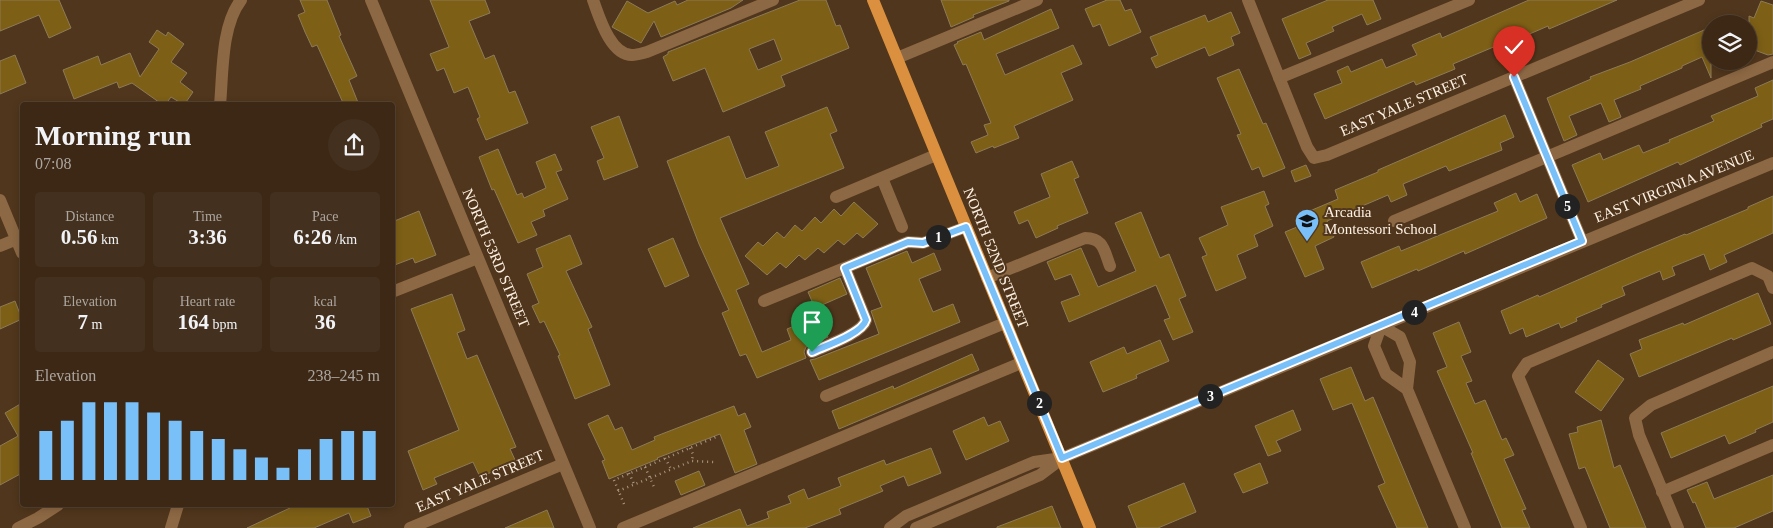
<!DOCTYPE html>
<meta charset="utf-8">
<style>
:root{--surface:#3c2815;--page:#43301e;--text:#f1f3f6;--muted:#aca6a0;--line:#554434;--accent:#79bff8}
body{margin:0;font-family:Georgia,serif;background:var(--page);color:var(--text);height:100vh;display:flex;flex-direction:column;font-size:19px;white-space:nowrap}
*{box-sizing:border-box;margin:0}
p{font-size:16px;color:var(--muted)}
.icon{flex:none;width:28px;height:28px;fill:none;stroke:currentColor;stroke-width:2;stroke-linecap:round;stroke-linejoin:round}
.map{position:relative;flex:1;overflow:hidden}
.details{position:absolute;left:20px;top:102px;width:375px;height:405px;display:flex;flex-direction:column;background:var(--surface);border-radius:5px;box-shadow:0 2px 8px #0003,0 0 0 1px var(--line)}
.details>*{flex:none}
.controls{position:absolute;left:1702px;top:15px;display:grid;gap:10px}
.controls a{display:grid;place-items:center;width:55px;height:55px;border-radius:50%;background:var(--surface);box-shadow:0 2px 8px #0003,0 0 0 1px var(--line);font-size:25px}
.pin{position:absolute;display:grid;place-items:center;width:42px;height:42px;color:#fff;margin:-51px -21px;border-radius:50% 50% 50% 0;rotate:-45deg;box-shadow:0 0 5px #0007}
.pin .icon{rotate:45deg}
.km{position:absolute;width:25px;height:25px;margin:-12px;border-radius:50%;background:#222;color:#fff;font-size:14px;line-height:25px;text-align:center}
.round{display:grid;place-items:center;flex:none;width:52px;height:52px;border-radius:26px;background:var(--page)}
.summary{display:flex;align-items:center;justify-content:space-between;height:85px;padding:0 15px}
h1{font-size:28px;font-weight:800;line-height:38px}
.stats{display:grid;grid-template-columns:repeat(3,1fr);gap:8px;height:85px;padding:5px 15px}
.stats div{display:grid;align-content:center;border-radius:5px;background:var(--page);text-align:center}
.stats b{font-size:21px;font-weight:800}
.stats small{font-size:14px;font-weight:400}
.stats p{font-size:14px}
.chart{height:140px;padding:10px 15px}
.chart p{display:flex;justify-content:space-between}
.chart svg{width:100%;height:90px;margin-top:5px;stroke:var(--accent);stroke-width:6}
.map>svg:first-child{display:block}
.building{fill:#7d5f16;stroke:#8d7b58;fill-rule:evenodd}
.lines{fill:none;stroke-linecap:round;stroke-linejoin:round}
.path{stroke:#aa9784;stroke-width:2.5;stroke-dasharray:1 4;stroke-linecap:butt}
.minor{stroke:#8d6844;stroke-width:12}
.major{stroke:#da903f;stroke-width:12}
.route-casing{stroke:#fff;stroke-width:10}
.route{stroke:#79bff8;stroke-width:6}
.labels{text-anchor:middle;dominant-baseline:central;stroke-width:4;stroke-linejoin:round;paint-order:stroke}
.street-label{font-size:15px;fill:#fef1e4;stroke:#50361c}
.poi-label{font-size:15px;fill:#fef1e4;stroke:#50361c;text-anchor:start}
</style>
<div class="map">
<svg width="1773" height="528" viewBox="0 0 1773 528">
<rect width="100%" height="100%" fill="#50361c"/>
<path class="building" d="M0,0h59l12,28 -22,10 -10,-23 -39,16z
M300,0h27l14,35 -2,1 18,40 -8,4 10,25h-15l-27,-60 -5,2 -7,-15 -7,-17 7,-3z
M430,0h55l5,13 -21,8 16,38 9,-4 15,38 6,-2 13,32 -42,17 -9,-21 3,-2 -12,-30 -14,6 -10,-25 -7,3 -7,-17 19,-7z
M688,0h55l-12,8 -70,29 -7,-16 -13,22 -29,-16 15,-26 21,12 27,-12 2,4z
M800,0h26l10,26 4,-1 9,23 -68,28 4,10 -62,26 -18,-44 -32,13 -10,-24 5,-3v-2zM774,39l8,21 -24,10 -9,-21z
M941,0h68v1l-36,14 1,2 -23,10z
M1107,0h13l5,11 6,-2 10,23 -32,14 -9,-22 -7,3 -8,-18z
M1328,0h45l8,19 -14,6 -5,-11 -30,13 2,4 -28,12 5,11 -12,5 -17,-40z
M1529,0h88l-68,29 -1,-3 -44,19 -1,-2 -50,21 2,5 -39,16 -2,-4 -89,38 -11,-25 28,-11 -5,-12 11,-5 3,6 31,-13 4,9 31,-13 -5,-10 28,-12 2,5z
M1761,1l12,4v49l-5,1 -19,-7 4,-10 -4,-2v-20l5,2z
M1051,9l8,19 -63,26 9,21 68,-30 9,19 -21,9 12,27 -59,26 5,12 -25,10 -1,-2 -17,7 -5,-11 17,-7 -4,-10 7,-2 -25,-59 -3,1 -9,-20 4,-2 -1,-1 24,-10 3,8z
M1231,12l9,21 -9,4 3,8 -25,11 -4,-9 -49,21 -5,-10 7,-3 -8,-18 55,-22 3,7z
M1711,27v51l-9,-21 -20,9v2l-42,18 1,3 -27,11 7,17 -12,5 -8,-19 -32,13 8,19 -13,6 -17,-43 44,-19 -1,-2 40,-15z
M157,30l9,6 2,-4 16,12 -13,18 16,11 -7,9 13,10 -9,13 -13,-8 -6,8h-2l-31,-22 -13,5 -2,-6 -43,17 -11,-29 35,-14 3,9 29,-12 10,24 19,-28 -10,-7z
M15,55l11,28 -26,11v-33z
M1239,69l24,55 3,-1 19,45 -22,9 -4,-10 -7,3 -15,-35 4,-1 -24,-56z
M1773,80v39l-12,5 1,3 -82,38 -2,-3 -90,40 -16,-37 28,-12 3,7 36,-15 4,8 27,-11 -1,-2 45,-19 -3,-5 47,-20 -3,-8z
M827,107l10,24 -7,3 14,34 -124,50 29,66 -13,6 26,62 29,-12 -4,-11 32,-13 9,21 -22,10 -2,5 2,6 -49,20 -11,-24 -6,2 -18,-43 7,-3 -30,-66 -32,-83 62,-25 17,43 33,-13 -14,-34z
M1505,115l9,22 -14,6 2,7 -53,21 -3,-5 -43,18 4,11 -16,7 -3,-7 -61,26 7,16 -19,9 9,23 -19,8 -20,-45 24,-10 -4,-9 33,-14 -3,-9 43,-18v-2z
M619,116l19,51 -34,13 -7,-19 7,-3 -13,-31z
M498,149l19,46 5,-2 2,5 22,-10 -10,-26 19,-8 7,16 -6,2 12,27 -25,11 2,6 -14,6 6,13 -19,8 -24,-54 -2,1 -13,-33z
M1072,161l7,16 -5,2 14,34 -31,13 1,2 -22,10 -8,-18 -9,4 -5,-12 36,-15 -9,-23z
M1306,165l5,11 -16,6 -4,-11z
M1264,191l5,13 -4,2 8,20 -19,9 4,11 -21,9 9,23 -30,13 -14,-34 5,-2 -8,-17 29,-13 -7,-18z
M1516,193l4,9 17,-8 10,24 -82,36 -1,-3 -46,20 -1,-2 -45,19 -11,-26 38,-16 2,5 97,-40 -4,-8z
M1773,196v37l-49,22 3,7 -17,8 -6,-16 -32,13 3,8 -12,5 -3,-9 -38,16 3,8 -24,10 1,2 -26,11 1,3 -16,7 -2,-5 -33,14 -3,-9 -13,6 -9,-23 37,-16 1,2 98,-43 48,-20 1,1 62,-26v-2z
M854,202l24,22 -15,14 -6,-5 -13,12 -6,-5 -14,13 -6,-5 -13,12 -6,-5 -13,13 -6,-5 -13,12 -22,-19 13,-14 5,4 14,-14 7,6 11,-13 7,6 13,-14 6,6 13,-14 7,7z
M419,211l17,44 -21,8 -2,-5 -21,8v-44z
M1141,212l19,46 9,-4 17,42 -7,3 14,33 -20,8 -9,-20 6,-2 -14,-33 -87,37 -8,-20 19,-7 -9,-21 -16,6 -8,-18 34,-14 17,39 38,-16 -21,-48z
M570,235l12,29 -16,7 26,56 -4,2 22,56 -35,14 -17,-43 2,-1 -16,-34 -4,2 -8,-17 7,-3 -12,-29 16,-7 -7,-18z
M673,238l16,38 -24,11 -17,-38z
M907,251l5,12 22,-10 7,17 -22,9 14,33 20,-8 7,18 -141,58 -9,-20 5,-1 64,-25 -8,-23 11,-4 -16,-39z
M840,278l7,16 -32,14 -7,-16z
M1758,293l13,31 -38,16 -1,-2 -93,39 -9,-23 12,-5 -3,-9 44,-17 1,2z
M452,294l13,36 -8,3 10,26 10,-4 39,92 -6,2 6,13 -36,15 -7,-15 -39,16 3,6 -14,6 -15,-39 51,-21 -48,-121z
M15,301l7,18 -22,10v-22z
M1459,322l12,30 -10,4 11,25 -6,2 9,21 10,-4 17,40 4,-2 8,17 -10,4 22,50 -4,1 8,18h-28l-31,-75h2l-36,-82 10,-4 -14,-34z
M1160,340l9,21 -33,14 1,3 -34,14 -13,-30 34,-15 3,7z
M972,354l7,16 -140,59 -7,-18 61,-25 1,3z
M1598,360l26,19 -23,32 -26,-19z
M1351,367l14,34 8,-4 55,131h-31l-19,-42 7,-3 -33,-80 -19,7 -13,-31z
M1773,386v36l-18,8 1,2 -27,12 -4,-9 -54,23 -10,-25z
M22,403v70l-22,12v-39l18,-10 -13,-23z
M734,406l4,10 7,-3 6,14 -7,3 13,34 -22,9 -15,-39 -63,24 1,1 -49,20 -7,-18 3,-1 -17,-36 20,-9 7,15 7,-3 10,23 23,-10 -1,-3z
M1293,410l8,20 -25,11 5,10 -13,5 -13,-30z
M984,417l4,9 12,-5 9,20 -43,19 -13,-29z
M1601,420l13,48 6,-3 26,63h-36l-25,-61 -6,2 -10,-35 9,-2 -1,-5z
M931,448l10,25 -33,13 -4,-10 -24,10 3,5 -44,18 2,5 -36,14h-112l47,-19 7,17 22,-8 -2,-6 24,-9 -3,-7 16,-7 4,10 33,-13 -3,-8 46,-18 2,5z
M1260,463l8,20 -25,10 -9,-19z
M699,471l6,14 -24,10 -6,-14z
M1773,475v36l-39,17h-28l-11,-26 -2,1 -6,-13 20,-8 7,17z
M1184,483l12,29 -38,16h-21l-9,-22z
M289,505h80l-2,1 4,10 -18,7 -4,-10 -35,15h-67l43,-20z
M1052,506l9,22h-64v-1z
M547,510l7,18h-49z"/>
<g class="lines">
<path class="path" d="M690,448l3,6 -1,7
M665,458l6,11
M645,467l10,22
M629,473l5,11
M618,491l74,-30 22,1
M624,504l-10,-24 102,-43"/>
<path class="minor" d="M371,0l219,528
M593,0c6,16 17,55 39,55 5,0 11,-2 15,-3l126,-52
M1248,0l59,147 7,11 13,-3 372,-155
M897,58l140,-58
M1514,77l68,164
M1279,78l190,-78
M220,105c3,-32 1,-79 21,-105
M882,178l20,49
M836,197l100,-42
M0,200l22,53
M1394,221l379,-159
M0,246l17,-7
M987,278l98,-40c19,0 19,13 25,28
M392,292l86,-34
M764,301l144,-59 15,1 43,-16
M812,352c13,-6 50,-18 54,-32l-21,-52
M1407,389l-21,-15 -12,-28 7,-20 19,11 10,25 -3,27 58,139
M826,396l179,-73
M1662,492l111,-47
M18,528l20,-10 20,-13
M171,528l7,-23
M410,528l153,-64
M623,528l398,-165
M890,528l16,-12 128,-54 28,-4 711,-295
M916,528l124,-53 20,-15
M1581,528l-63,-152 9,-13 225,-95 16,8 5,12
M1678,528l-39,-93 -4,-17 16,-13 122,-53"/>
<path class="major" d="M873,0l217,528"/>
</g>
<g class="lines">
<defs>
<path id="route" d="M812,352c13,-6 50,-18 54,-32l-21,-52 63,-26 15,1 43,-16 96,231 520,-217 -68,-164"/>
</defs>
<use href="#route" class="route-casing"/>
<use href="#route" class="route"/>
</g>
<defs>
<symbol id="school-pin" viewBox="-11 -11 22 30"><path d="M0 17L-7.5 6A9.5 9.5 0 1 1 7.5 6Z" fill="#79bff8" stroke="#50361c"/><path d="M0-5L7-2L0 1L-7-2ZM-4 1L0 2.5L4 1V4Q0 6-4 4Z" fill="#111"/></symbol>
</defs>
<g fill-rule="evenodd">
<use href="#school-pin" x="1293" y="207" width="28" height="38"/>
</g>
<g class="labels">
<g class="street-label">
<text transform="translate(1404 105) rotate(-23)">EAST YALE STREET</text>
<text transform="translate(1674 186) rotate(-22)">EAST VIRGINIA AVENUE</text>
<text transform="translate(496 258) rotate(67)">NORTH 53RD STREET</text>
<text transform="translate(996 258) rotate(68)">NORTH 52ND STREET</text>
<text transform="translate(480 481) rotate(-23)">EAST YALE STREET</text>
</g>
<g class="poi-label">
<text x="1324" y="212">Arcadia<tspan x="1324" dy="17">Montessori School</tspan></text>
</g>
</g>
</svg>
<div class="controls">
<a><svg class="icon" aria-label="layers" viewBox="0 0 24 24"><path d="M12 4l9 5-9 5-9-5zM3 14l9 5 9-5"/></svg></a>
</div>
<div class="pin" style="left:812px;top:352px;background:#1e9e55"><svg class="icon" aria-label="arrive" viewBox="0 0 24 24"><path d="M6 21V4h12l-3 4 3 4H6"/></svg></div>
<div class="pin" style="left:1514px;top:77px;background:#d93025"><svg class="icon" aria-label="check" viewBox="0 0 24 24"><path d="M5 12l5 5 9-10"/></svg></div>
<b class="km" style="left:938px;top:237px">1</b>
<b class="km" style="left:1039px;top:403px">2</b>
<b class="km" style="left:1210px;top:396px">3</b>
<b class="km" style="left:1414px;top:312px">4</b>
<b class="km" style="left:1567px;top:206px">5</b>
<section class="details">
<div class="summary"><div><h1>Morning run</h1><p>07:08</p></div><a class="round"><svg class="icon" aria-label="share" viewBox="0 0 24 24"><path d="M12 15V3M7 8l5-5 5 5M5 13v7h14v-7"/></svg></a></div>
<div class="stats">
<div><p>Distance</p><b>0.56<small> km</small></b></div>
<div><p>Time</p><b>3:36</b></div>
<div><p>Pace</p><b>6:26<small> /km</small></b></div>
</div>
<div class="stats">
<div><p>Elevation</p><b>7<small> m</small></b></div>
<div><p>Heart rate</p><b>164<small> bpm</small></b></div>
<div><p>kcal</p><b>36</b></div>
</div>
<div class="chart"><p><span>Elevation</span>238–245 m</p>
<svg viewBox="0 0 160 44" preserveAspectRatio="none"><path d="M5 44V20M15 44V15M25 44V6M35 44V6M45 44V6M55 44V11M65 44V15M75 44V20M85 44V24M95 44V29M105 44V33M115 44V38M125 44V29M135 44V24M145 44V20M155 44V20"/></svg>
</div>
</section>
</div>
